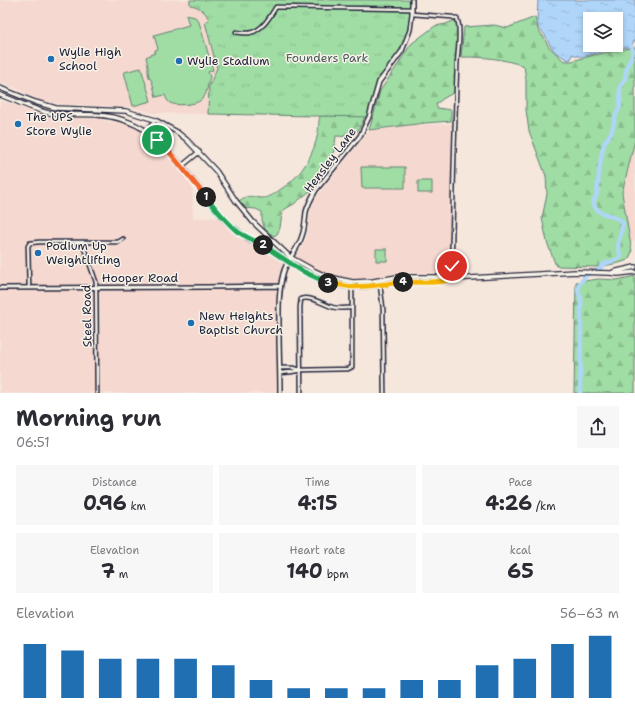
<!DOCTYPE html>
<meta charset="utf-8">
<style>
:root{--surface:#fff;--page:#f7f7f7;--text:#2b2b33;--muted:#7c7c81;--accent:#1f6fb2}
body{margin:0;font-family:"Shantell Sans",sans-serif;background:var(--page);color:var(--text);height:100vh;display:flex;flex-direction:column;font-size:15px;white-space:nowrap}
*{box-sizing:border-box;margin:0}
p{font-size:13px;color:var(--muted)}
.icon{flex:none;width:22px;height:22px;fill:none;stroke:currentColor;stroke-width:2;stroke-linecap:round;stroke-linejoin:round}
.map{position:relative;height:393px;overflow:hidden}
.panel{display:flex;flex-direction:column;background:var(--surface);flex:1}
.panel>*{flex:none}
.controls{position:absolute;left:583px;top:12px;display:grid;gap:8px}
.controls a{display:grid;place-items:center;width:40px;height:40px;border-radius:0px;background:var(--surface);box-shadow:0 2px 6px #0003;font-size:20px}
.pin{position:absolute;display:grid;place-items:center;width:34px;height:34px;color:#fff;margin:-17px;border:2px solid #fff;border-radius:50%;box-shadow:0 1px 4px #0007}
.km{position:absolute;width:20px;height:20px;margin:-10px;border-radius:50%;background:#222;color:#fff;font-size:11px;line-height:20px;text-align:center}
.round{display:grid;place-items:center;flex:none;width:42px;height:42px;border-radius:0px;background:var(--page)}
.head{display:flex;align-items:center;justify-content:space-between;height:68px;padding:0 16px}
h1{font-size:22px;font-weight:700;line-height:30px}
.stats{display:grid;grid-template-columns:repeat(3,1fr);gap:6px;height:68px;padding:4px 16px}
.stats div{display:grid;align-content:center;border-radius:0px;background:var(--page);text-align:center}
.stats b{font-size:20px;font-weight:700}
.stats small{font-size:11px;font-weight:400}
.stats p{font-size:11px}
.chart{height:112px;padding:8px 16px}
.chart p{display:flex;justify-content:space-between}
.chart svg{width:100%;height:72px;margin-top:4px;stroke:var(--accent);stroke-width:6}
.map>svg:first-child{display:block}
.built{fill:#f5d8cf}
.green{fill:#a0dda4;stroke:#618070}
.forest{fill:url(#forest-firs);stroke:#618070}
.park{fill:url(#park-tufts);stroke:#618070}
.water{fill:url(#water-ripples);stroke:#778dac;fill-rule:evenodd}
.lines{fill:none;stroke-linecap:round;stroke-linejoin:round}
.river{stroke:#afd5f8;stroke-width:4.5}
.minor-casing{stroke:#22223b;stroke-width:5.5}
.tertiary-casing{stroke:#22223b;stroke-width:6}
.secondary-casing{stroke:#22223b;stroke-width:6}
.minor{stroke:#f7f3e8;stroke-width:2.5}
.tertiary{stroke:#f7f3e8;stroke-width:3}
.secondary{stroke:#f7f3e8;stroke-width:3.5}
.split-1-casing{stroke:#fff;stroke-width:8}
.split-2-casing{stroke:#fff;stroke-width:8}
.split-3-casing{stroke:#fff;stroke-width:8}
.split-4-casing{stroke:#fff;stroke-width:8}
.split-5-casing{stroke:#fff;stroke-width:8}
.split-1{stroke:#f0652b;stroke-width:5}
.split-2{stroke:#22a559;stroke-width:5}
.split-3{stroke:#22a559;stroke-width:5}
.split-4{stroke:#f5b400;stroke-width:5}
.split-5{stroke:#f5b400;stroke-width:5}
.poi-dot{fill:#1f6fb2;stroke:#f7f3e8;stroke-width:1.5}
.labels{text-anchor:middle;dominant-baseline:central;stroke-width:3;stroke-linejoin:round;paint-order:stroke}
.poi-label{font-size:12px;fill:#22223b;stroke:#f7f3e8;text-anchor:start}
.park-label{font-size:12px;fill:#485a5a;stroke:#f7f3e8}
.street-label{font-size:12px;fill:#22223b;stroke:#f7f3e8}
</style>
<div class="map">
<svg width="635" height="393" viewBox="0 0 635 393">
<defs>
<pattern id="forest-firs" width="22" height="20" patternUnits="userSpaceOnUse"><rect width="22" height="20" fill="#a0dda4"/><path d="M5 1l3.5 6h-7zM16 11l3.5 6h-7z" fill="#8abd8e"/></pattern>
<pattern id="park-tufts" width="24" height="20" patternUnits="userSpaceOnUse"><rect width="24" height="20" fill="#a0dda4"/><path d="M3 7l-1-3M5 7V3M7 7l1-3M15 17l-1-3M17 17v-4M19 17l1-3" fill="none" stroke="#8abd8e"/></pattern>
<pattern id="water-ripples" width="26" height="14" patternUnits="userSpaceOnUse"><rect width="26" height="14" fill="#afd5f8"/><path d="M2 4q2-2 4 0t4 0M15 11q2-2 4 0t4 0" fill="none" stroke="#96b7d6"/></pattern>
</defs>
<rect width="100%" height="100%" fill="#f6e7dd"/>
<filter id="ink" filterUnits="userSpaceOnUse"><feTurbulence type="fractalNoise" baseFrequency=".025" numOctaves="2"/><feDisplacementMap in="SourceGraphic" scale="8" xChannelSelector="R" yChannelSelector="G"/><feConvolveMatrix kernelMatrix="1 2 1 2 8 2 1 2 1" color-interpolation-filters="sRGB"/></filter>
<g filter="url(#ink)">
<path class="built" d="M0,0h190v5l5,1 6,3 7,8 31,98 -86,-2 -23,-6 -68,-3 -17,-2 -13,-5 -16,-9 -16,-5z
M0,101l15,4 18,8 16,4 49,2 17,4 5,-2 18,8 22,15 32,38 1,36h24l67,44 -8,28 1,103h-277z
M452,124l-3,149h-45l-37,5h-22l-22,-6 -15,-7 -11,-6 -1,-2 7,-12 3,-6 5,-30 6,-13 52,-65 43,-6z
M635,141v101l-5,-1 -8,-48z"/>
<path class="green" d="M186,15l9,2 4,5 14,48 -5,2 2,5c-3,7 -2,18 -9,23 -5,5 -26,6 -31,3 -3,-2 -4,-5 -5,-8l-9,2 -4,-16 -3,-4 -1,-5v-6l-2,-9 9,-4v-3l3,-1 -4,-14 35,-10z
M141,68l10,33 -18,5 -9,-34z
M361,167h44v21h-43z
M376,249h11v12h-11z"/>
<path class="forest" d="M535,17l3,13 5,6 6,11 15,14h8l22,-6 41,-8v93l-13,53 10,59 -4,8 -9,3 -21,4 -42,-1 -9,-24 -5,-24 5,-24 -1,-18 -17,-45 -3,-21v-30l-2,-14c-23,-8 -39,-9 -63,-9l3,-30 30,-2 13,3z
M453,21h3l2,2v5l-3,64 -11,6 -8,6 1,4 14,2v11l-26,2 -56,7 4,-13 7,-26 17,-25 14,-22 24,-18 11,-2z
M322,112l44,1c-3,8 -7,21 -17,23 -4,1 -9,0 -13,0l-2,15 -24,40 -16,13 -9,5 -3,4 -2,15 -3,6 -3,2 -9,-6 -3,-10v-8l-6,-3 -12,-1 -5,-7c13,-10 17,0 29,-4 6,-2 11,-7 16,-10 18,-12 30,-33 34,-54 1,-7 0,-15 4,-21z
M635,276v117h-61l2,-111 23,-3 18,1z"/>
<path class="park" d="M190,0h222l-2,30 -13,27 -16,23 -12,37 -161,-3 1,-28 8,-18 -12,-46 4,-2c-3,-8 -10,-14 -19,-15z
M418,181h14v12h-14z"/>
<path class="water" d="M538,0h97v41h-1l-2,4v3l-3,-1 -14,1 -33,9 -10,-3 -1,5 -3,1 -13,-8 -5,-7 -5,-10 -7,-8 -1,-5zM590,19h26v26h-26z"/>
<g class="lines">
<path class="river" d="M580,393l1,-68v-26l-3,-9 1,-6 3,-3 4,-6 11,-4 3,-2 2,-4 18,-7 1,-3c-7,-8 1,-22 2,-32 -8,-11 -25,-4 -30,-21l4,-8 3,-30 4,-20 8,-13 3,-14 5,-11v-19l5,-8 2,-12 4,-9 2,-7 -3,-7"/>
<defs>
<path id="minor" d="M412,14l40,3 5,2c5,10 0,36 0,48 -3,71 -4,141 -6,212
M236,32c4,1 9,1 13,1 13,-2 21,-16 27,-26l135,2
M82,242l14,40 1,111
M380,285l3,23 1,85
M29,287l-1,-41 2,-3 9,-1h79l5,-3
M280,368h13l8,2 -10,2 -11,1
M301,370l47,-1 4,-2v-80
M301,393l-1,-86 1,-8c10,-3 22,5 31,8 6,2 13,1 19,1"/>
<path id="tertiary" d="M0,288l208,-1 72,-1
M280,393c0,-20 -1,-41 -1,-61 0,-20 -1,-39 4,-58 3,-14 15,-24 19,-38 3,-8 3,-16 4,-24 2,-8 6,-15 10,-22l44,-54 9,-19 10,-35 23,-31 8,-21 2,-16v-14"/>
<path id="secondary" d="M0,88l35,14 21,6 70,3 29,9 22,12 10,8 29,31 20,30 17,21 37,35 25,14 11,5 17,4 10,2 20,-1 24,-4h50l4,2
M0,95c18,6 35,16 54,19 14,1 28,0 43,1 17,1 36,7 51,17 6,4 12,10 18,16 16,17 30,36 44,54 5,6 10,13 15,18 8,7 16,14 24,19 6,3 12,4 17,8 28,17 50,38 86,40 17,1 32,-4 48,-5 17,-1 35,2 51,-3l125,-7 34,1 8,1 17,-2
M148,132l7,-12
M182,166l17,-14
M613,272l22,-5"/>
</defs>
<use href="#minor" class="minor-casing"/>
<use href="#tertiary" class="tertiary-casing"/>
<use href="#secondary" class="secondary-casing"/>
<use href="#minor" class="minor"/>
<use href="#tertiary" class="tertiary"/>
<use href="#secondary" class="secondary"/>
</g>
</g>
<g class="lines" filter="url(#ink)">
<defs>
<path id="split-1" d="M157,140l14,14 35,43"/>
<path id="split-2" d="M206,197c10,12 20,25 32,35 8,5 17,9 25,13"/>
<path id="split-3" d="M263,245l39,26 26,12"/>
<path id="split-4" d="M328,283l24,4 17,-1 34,-4"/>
<path id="split-5" d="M403,282c16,0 33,2 49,-3v-13"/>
</defs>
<use href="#split-1" class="split-1-casing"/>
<use href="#split-2" class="split-2-casing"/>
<use href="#split-3" class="split-3-casing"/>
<use href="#split-4" class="split-4-casing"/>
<use href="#split-5" class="split-5-casing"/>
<use href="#split-1" class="split-1"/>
<use href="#split-2" class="split-2"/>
<use href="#split-3" class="split-3"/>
<use href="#split-4" class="split-4"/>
<use href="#split-5" class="split-5"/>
</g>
<g class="poi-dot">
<circle cx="51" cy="59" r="4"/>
<circle cx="179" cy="61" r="4"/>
<circle cx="18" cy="124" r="4"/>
<circle cx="38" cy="253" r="4"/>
<circle cx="191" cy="323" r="4"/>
</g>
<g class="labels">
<g class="poi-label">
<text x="59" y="52">Wylie High<tspan x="59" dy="14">School</tspan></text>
<text x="187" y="61">Wylie Stadium</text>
<text x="26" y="117">The UPS<tspan x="26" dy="14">Store Wylie</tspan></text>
<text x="46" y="246">Podium Up<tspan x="46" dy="14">Weightlifting</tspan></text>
<text x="199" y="316">New Heights<tspan x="199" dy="14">Baptist Church</tspan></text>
</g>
<g class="park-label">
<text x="327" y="58">Founders Park</text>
</g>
<g class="street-label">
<text transform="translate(330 160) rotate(-53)">Hensley Lane</text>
<text x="140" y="278">Hooper Road</text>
<text transform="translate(87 316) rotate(-91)">Steel Road</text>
</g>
</g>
</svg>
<div class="controls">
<a><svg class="icon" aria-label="layers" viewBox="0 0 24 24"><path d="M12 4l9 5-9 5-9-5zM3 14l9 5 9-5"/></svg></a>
</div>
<div class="pin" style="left:157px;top:140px;background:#1e9e55"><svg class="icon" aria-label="arrive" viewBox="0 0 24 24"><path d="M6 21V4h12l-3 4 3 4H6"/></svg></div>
<div class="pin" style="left:452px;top:266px;background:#d93025"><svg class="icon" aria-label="check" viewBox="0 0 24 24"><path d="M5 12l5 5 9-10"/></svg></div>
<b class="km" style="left:206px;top:197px">1</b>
<b class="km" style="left:263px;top:245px">2</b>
<b class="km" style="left:328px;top:283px">3</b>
<b class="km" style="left:403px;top:282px">4</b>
</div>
<section class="panel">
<div class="head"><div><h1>Morning run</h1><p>06:51</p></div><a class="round"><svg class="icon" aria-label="share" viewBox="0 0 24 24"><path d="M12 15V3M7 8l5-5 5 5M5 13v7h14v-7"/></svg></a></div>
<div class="stats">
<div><p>Distance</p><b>0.96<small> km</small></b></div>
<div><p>Time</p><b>4:15</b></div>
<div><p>Pace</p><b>4:26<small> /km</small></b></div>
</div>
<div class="stats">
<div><p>Elevation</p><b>7<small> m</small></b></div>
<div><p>Heart rate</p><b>140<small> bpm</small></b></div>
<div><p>kcal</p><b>65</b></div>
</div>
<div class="chart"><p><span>Elevation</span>56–63 m</p>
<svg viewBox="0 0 160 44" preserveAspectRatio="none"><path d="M5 44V11M15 44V15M25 44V20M35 44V20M45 44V20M55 44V24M65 44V33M75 44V38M85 44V38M95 44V38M105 44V33M115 44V33M125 44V24M135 44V20M145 44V11M155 44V6"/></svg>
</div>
</section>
